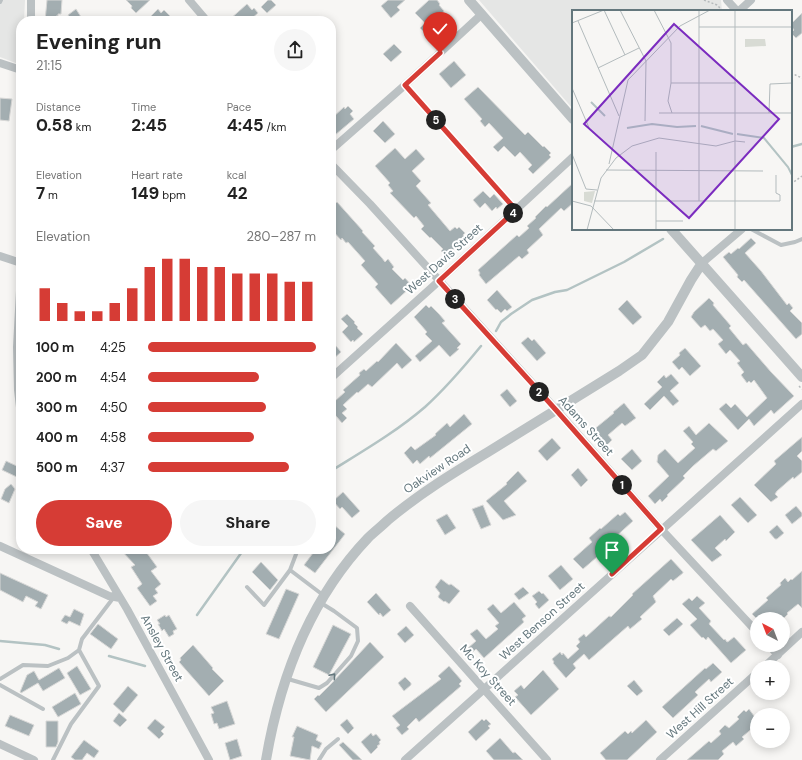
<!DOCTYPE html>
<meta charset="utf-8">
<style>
:root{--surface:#fff;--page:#f6f6f6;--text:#222;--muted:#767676;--accent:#d63c35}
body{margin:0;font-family:"DM Sans",sans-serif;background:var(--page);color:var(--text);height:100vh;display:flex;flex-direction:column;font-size:15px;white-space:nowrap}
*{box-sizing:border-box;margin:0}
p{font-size:13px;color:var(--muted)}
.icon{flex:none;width:22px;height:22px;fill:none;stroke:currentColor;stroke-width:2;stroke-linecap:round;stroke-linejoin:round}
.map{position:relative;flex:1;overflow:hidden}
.panel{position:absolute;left:16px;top:16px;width:320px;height:538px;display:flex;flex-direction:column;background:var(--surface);border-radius:16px;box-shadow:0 2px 10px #0003}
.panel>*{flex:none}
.needle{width:26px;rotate:318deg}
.tools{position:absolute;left:750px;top:612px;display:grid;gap:8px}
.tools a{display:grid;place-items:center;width:40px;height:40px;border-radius:50%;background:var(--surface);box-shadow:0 2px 10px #0003;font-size:20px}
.pin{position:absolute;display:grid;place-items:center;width:34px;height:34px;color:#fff;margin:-41px -17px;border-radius:50% 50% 50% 0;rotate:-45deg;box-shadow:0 0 4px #0007}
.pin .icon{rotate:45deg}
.km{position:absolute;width:20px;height:20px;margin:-10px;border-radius:50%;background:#222;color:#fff;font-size:11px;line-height:20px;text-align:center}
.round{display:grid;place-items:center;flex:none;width:42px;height:42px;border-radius:21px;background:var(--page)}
.overview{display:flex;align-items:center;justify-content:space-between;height:68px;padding:0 20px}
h1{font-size:22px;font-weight:700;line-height:30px}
.metrics{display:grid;grid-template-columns:repeat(3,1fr);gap:6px;height:68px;padding:4px 20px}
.metrics div{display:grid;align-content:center}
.metrics b{font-size:17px;font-weight:700}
.metrics small{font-size:11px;font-weight:400}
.metrics p{font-size:11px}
.chart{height:112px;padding:8px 20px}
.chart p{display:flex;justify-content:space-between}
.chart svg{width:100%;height:72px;margin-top:4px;stroke:var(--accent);stroke-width:6}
.button{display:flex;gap:8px;margin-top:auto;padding:8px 20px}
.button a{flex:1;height:46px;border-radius:24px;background:var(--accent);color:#fff;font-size:16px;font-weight:700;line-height:46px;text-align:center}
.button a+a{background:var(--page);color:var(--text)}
ul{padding:0 20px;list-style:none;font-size:13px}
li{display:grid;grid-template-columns:64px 48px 1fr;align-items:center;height:30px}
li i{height:10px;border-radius:5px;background:var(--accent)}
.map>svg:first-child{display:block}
.built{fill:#e5e6e5}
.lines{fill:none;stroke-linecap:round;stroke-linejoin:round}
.stream{stroke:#b3c3c3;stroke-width:2.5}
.building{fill:#a3aeb1;stroke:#d8d8d7}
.path{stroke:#b6babc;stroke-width:1.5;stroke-dasharray:2 2;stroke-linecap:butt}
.service{stroke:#bbc1c3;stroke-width:4}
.minor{stroke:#bbc1c3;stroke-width:8}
.tertiary{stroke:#bbc1c3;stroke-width:10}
.oneway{stroke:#64777d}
.route-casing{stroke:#fff;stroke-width:8}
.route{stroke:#d63c35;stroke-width:5}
.labels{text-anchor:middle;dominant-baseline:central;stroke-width:4;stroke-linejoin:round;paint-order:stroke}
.street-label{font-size:12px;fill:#64777d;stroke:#fff}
.inset-river{fill:none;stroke:#b3c3c3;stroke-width:2}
.inset-road{fill:none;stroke:#b3bbbd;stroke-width:1}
.view{fill:#7b2cbf;fill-opacity:0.15;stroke:#7b2cbf;stroke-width:2}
.inset-edge{fill:none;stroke:#64777d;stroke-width:2}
</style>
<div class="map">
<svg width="802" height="760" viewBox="0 0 802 760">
<rect width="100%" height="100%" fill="#f7f6f4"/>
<path class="built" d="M0,0h25l-1,21h-3v44l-21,-8z
M479,0h242l1,11h-149v98z"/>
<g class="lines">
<path class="stream" d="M791,147l11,-3
M496,331l5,-9 10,-8 21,-14 23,-8 12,-2 57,-28 39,-23
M331,471c32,-20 65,-39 94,-64 21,-19 38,-39 56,-61
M197,615l47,-66
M0,641l45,4 14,4
M109,656l36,10"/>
</g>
<path class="building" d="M47,0h15l-1,14h-3v2h-2l-1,5h-10z
M126,0h24l-14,13 -5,-5 1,-2z
M268,0h3l5,5 -9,8 -6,-6z
M388,0h17l-8,7 3,3 -9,8 -10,-12z
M429,0h8l3,4 -1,1 5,6 -10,9 4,4 -11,11 -7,-7 5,-5 -10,-10z
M247,4l5,6 2,-2 4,5 -9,8h-21z
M76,9l5,8 -6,4h-3l-4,-6z
M158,9l3,4 3,-3 7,7 -5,4h-20z
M802,13v20l-6,5 -5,-5 3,-3 -3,-4v-2z
M394,44l8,8 -11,10 -8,-8z
M454,61l12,14 -15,13 -12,-14z
M478,87l47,48 3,-3 15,15 1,-1 7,7 -2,2 2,2 -18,17 -5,-5 4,-4 -12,-13 -5,5 -11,-11 -6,6 -5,-5 10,-9 -14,-15 -4,4 -5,-6 2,-2 -18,-20z
M0,98l12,1 -3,22 -9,-1z
M348,106l5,5 -3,3 4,5 -19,16 -4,-5v-11l13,-12 1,2z
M383,121l12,13 -10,9 -12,-12z
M395,148l10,11 11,-10 9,10 -13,12 9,10 -5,5 15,17 -3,2 22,26 5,-4 2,2 2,-2 6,6 -2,2 2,3 -18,18 -6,-5 2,-2 -12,-12 -1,1 -9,-9 3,-3 -8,-10 -2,2 -24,-25 3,-2 -5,-6 2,-2 -15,-17z
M573,183v20l-9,8 -3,-3 -22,21 4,6 -16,15 2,3 -7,6 -3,-3 -33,28 -7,-9 1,-2 -2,-3 39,-35 2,2 10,-9 -2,-2 9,-8 -1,-1 11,-11 1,1z
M483,191l7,7 4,-4 9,10 -6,5 -1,-2 -4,4 -7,-8 -5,5 -7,-8z
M337,202l26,29 -1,1 13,14 -2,2 9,10 3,4 3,-3 6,8 -2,2 11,11 2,-2 7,8 -21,19 -16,-18 3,-3 -17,-19 4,-4 -17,-19 -2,1 -4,-5 -1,2 -10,-11v-21z
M751,238l5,5 -11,10 16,18 26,34 2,-2 4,5 -3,3 12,12v11l-6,5 -52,-59 -2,2 -5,-5 1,-2 -15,-18 6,-5 2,2 7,-6 1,1z
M497,290l15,17 -5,4 -2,-2 -4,4 -4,-4 -1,1 -9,-10z
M709,298l5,5 -1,2 18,21 -2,2 14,17 3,-2 25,29 23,24 -20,18 -3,-4 -17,16 -5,-7 -11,11 -19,-21 7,-6 5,5 4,-4 12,13 20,-19 -13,-18 -3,3 -2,-2 -2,2 -6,-8 3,-3 -7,-9 3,-2 -10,-11 -4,4 -8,-10 5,-4 -10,-11 -3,2 -5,-6 -4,3 -10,-11 3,-5z
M627,300l15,17 -9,8 -15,-16z
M426,305l3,3 2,-2 8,8 6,7 -3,2 19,21 -4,4 2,1 -9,8 -11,-12 -19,17 -5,-6 17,-15 -7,-7 2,-2 -13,-15z
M347,314l8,8 -1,1 4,4 -1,1 6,6 -9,8 -1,-2 -2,2 -9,-10 6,-6 -7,-7z
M528,337l4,4 2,-2 12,14 -9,8 -16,-18z
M331,340l10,12 -10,9z
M396,343l16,17 -10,9 -5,-6 -25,24 -4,-3 -10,9 -1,-1 -14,13 4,4 -5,4 5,5 -5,5 -11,-13v-14l4,5 10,-9 -2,-2 17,-15 -1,-2 5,-4 2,2 11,-10 1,1z
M685,348l16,18 -11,10 -8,-9 -3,3 -7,-8 8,-7 -1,-2z
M671,374l8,9 -9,8 9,10 -6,5 -9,-10 -14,14 -6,-6 18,-17 -5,-5 7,-7 2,3z
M507,389l10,12 -7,6 -10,-12z
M624,403l12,15 -11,8 -3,-3 -14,12 4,5 -6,6 -14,-15 22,-18 -1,-1z
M464,414l8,10 -42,34 -1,-2 -9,8 -3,-4 -4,4 -9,-11 7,-7 4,4 21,-15 -1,-1 12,-11 3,4z
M709,423l19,18 -12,10 -3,-2 -20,17 -10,10 2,2 -18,17 1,1 -6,6 -2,-3 -5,5 -7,-8 21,-20 -12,-14 1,-7 7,-6 13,14 17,-15 -4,-4 2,-2 -10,-11 6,-5 7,9z
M802,437v14l-5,5 5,5v11l-8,7 -1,-2 -16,14 -2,3 3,3 -7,5 -17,-17 22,-21 -2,-3z
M552,438l9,10 -14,13 -9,-10z
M632,449l10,12 -10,9 -11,-11z
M6,461l15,7v11l-19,-9z
M578,468l10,12 -7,7 -10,-12z
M518,471l9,10 -23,20 12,14 -13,5 -17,-19 21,-17 -1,-1z
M11,484l4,5 -6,14 -8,-4 4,-10z
M343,492l17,19 -8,7 -10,-11 -2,2 -7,-8z
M740,497l17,18 -9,8 -17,-18z
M483,505l8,20 -10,4 -9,-20z
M796,506l6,7v3l-10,8 -7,-9z
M625,512l8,9 -21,19 -2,3 3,3 -8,7 -1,-2 -21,18 -10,-10 19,-17 -3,-4 11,-10 1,1 17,-15 2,2z
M447,514l9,14 -11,7 -9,-15z
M720,515l15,17 -9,9 -1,-2 -10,9 7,7 -10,7 -21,-22z
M334,525l11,9 -30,39 -11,-8 12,-16h15v-20z
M777,525l7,8 -7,6h-2l-6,-7z
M120,549h24l13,18 -6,4 10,13 -6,5 3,4 -5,3 4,5 -7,5 -13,-18 5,-4 -11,-17 4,-2z
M671,559l12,13v1l-10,8 -2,-2 -18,17 3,6 -16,15 2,2 -12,10 -2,-3 -39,34 -5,-6 -11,10 3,4 -10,10 -13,-15 1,-1 -2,-3 8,-7 2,3 1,-2 5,6 11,-10 -3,-3 4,-4 -2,-3 6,-5 2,3 23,-21 2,1 22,-22 -1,-1z
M261,562l17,18 -8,10 -18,-18z
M561,565l12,14 -13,11 -12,-14z
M802,571v37l-4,-4 -11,9 1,1 -5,5h-26l-5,-5 16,-14 -2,-2 15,-13 -1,-2 5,-5 3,4 3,-3 1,1z
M0,573l48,22 -7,14 -6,-3 3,-4 -12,-6 -3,6 -23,-12z
M441,579l8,6 2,-1 9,7 -11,13 -4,-3 -1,1 -6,-5 2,-4 -5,-6z
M523,587l6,6 -10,7 -5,-6z
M286,589l13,5 -20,45 -13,-5z
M539,591l3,3 1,-1 6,7 -10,9 -4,-5 2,-2 -5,-6z
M376,593l15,17 -8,7 -3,-4 -1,2 -12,-13z
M697,596l8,7 -6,5 12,13 -2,3 15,16 1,-1 2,3 2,-1 5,-4 12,13 -15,13 -23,-26 -2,3 -3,-3 -1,1 -12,-13 7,-6 -15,-15 7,-6 3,3z
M514,602l12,14 -4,3 2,3 -40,36 -8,-9 -4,4 -4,-5 8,-7 -6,-7 7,-5 9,10 12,-10 -3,-3 4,-3 -12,-14 6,-5 8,9z
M74,609l10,5 -4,12 -11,-5 -2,3 -6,-3 4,-6 5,2z
M165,615l1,2 3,-2 8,14 -4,2 1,3 -5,3 -5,-8 -2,2 -4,-7h2l-3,-4z
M677,618l6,6 -14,12 -6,-6z
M98,624l20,15 -7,10 -21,-15z
M333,625l18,9 -22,41 -16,-8z
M406,626l8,9 -9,8 -8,-9z
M370,642l14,15 -58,55 -12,-13 4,-4 1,1 11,-11z
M193,645l20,23 -1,1 12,12 -15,15 -30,-34 2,-2 -1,-2z
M713,663l9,9 -11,10 -2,-3 -14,13 3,3 -25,23 -11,-11 43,-39 1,1z
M77,666l14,23 -11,6 -13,-22z
M449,666l13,15 -3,3 2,2 -42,36 -3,-4 -9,9 2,2 -7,6 -6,-7 4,-3 -8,-9 49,-37 -3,-3z
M59,668l6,10 -22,13 -5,-8 -17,10 -1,-1 7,-17 7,-4 5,9z
M543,670l16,19 -28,26 -16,-18 3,-2 -4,-4 7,-6 3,4z
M405,677l6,6v2l-7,6 -6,-8z
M634,680l9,11 -6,5 -10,-10z
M128,686l10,9 -15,18 -10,-9z
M75,693l6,11 -23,13 -6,-10z
M227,701l8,23 -16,5 -2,-6 -3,1 -3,-10 3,-1 -3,-6z
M749,709l8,11 -5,4 2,3 -12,10 2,2 -8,7 -3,-4 -11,9 2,3 -6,6h-31l22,-19 2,2 10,-9 -2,-3 6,-6 4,3 10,-9 -2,-2 7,-7 2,2z
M119,713l8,7 -7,7 -7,-6z
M10,715l24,10 -5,11 -24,-10z
M155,719l10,8 -4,4 3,3 -5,5 -12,-11z
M347,719l7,9 -6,6 -8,-9z
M482,719l2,2 2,-2 5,5 -3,2 2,2 -14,13 -8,-9z
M646,720l11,12 -30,28h-21l-6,-7 25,-22 3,3 3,-3 1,2z
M46,721h12v21l-2,5h-10z
M297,726l21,9 -2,5 6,3 -3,6 -7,-3 -2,14 -20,-4 4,-19h-2z
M371,733l2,3 3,-2 5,6 -2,2 1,2 -3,2 1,1 -7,7 -10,-12z
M500,738l13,15 2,-1 8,8h-29l-8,-9z
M237,739l5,17 -12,4 -5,-17z
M84,740l15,11 -5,7 -7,-5 -5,7h-7l-4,-3z
M343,742l19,18h-9l-14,-15z"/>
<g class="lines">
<path class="path" d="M704,0l13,5 3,3
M791,73l11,5
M791,184l11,-8
M799,386l3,3"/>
<path class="service" d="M0,2l1,-2
M405,85l111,125
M751,229l30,16 14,-3 7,-3
M290,570l8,-21
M247,587l17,18 26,-35 33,25
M79,650l3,-11 32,-42
M0,679l23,-14 25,1 20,-8 11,-8 20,36 -28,38 -18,36
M288,679l31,9 8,-5 24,-27 7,-15 -1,-13 -23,-17 -13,-8
M0,685l43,24
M319,760l7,-11 12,-10"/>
<path class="minor" d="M31,0v21
M189,0l18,21
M727,0l10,11
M739,11l12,-11
M0,63l21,7
M331,150l74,-65 77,-71
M331,164l39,40 191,211 100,114 96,103
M0,256l21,7
M702,263l40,-34
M21,272l-4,75 1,43 3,26
M331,378l108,-97 134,-124
M0,546l109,50 11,2
M91,549l36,60 82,151
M410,606l137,154
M769,645l9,10
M764,667l38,-35
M0,744l34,16
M405,760l397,-356
M660,760l97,-87"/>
<path class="tertiary" d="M469,0l104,119
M671,229l131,148
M266,760c14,-82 44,-161 102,-222 6,-6 14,-12 20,-18 31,-26 65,-47 100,-68 43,-27 87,-54 131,-81l23,-16 26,-33 23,-42 11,-17"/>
</g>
<defs><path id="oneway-chevron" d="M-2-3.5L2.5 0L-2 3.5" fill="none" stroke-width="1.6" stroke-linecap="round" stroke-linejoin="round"/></defs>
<use class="oneway" href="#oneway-chevron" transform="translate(333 676) rotate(-49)"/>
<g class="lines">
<defs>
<path id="route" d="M440,53l-35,32 111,125 -77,71 117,129 105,119 -49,45"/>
</defs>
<use href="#route" class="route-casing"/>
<use href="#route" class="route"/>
</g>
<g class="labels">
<g class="street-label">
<text transform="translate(444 259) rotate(-42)">West Davis Street</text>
<text transform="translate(586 426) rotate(48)">Adams Street</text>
<text transform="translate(437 469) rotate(-34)">Oakview Road</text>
<text transform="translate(542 621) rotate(-42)">West Benson Street</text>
<text transform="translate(162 648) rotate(61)">Ansley Street</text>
<text transform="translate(488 675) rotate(48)">Mc Koy Street</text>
<text transform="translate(700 708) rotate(-42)">West Hill Street</text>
</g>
</g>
<g transform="translate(572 10)">
<rect width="220" height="220" fill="#f7f6f4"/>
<path d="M173,29h20l1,7 -21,1zM23,181l-3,12 -8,-2v-9z" fill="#d8dbd4"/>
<path class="inset-river" d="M19,92l14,14M129,116l32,8M55,118l25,-4 25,3 19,-1M165,124l27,4 24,29 4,8"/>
<path class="inset-road" d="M32,0l21,45M48,0l26,51 -1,60M82,0l17,33v40l-3,18 4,12M6,11l41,95M0,13l32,-13M127,17h93M26,58l41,-20M99,73h65M0,78l18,42M87,103h133M197,103l1,-29 22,-1M0,144l14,35 11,1M37,154l19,-84 52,-54 30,-16M34,160l157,1M0,191l19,5 23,24M22,191h186v-6l-4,-2v-18M127,191v-191M84,211h27M15,220l14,-52 15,-20 16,-12 27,-8 57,8 19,-5 10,1M84,220v-78M163,220v-220"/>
<path class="view" d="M102,14l105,95 -90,99 -105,-94z"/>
<rect width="220" height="220" class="inset-edge"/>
</g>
</svg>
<div class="tools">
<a><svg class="needle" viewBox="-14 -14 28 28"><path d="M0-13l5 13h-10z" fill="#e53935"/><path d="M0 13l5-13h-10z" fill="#767676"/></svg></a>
<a>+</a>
<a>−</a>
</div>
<div class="pin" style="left:612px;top:574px;background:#1e9e55"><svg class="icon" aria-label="arrive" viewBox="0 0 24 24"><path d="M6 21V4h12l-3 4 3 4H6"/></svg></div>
<div class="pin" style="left:440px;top:53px;background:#d93025"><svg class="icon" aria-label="check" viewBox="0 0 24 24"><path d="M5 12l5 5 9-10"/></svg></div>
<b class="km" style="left:622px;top:485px">1</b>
<b class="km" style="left:539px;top:392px">2</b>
<b class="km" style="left:455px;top:299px">3</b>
<b class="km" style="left:513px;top:213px">4</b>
<b class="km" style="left:436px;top:120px">5</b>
<section class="panel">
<div class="overview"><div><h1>Evening run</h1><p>21:15</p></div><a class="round"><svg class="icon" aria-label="share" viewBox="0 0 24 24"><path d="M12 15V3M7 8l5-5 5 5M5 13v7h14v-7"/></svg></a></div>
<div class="metrics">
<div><p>Distance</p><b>0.58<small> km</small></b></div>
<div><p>Time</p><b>2:45</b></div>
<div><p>Pace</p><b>4:45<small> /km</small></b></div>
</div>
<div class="metrics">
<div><p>Elevation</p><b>7<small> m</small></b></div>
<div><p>Heart rate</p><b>149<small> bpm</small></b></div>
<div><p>kcal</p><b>42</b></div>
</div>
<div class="chart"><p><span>Elevation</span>280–287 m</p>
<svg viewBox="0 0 160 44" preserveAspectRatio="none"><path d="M5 44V24M15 44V33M25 44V38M35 44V38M45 44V33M55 44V24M65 44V11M75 44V6M85 44V6M95 44V11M105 44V11M115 44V15M125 44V15M135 44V15M145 44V20M155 44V20"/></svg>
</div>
<ul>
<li><b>100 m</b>4:25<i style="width:100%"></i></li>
<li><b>200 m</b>4:54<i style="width:66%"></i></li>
<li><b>300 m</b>4:50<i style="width:70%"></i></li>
<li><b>400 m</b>4:58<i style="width:63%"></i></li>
<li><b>500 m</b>4:37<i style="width:84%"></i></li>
</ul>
<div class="button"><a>Save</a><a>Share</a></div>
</section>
</div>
